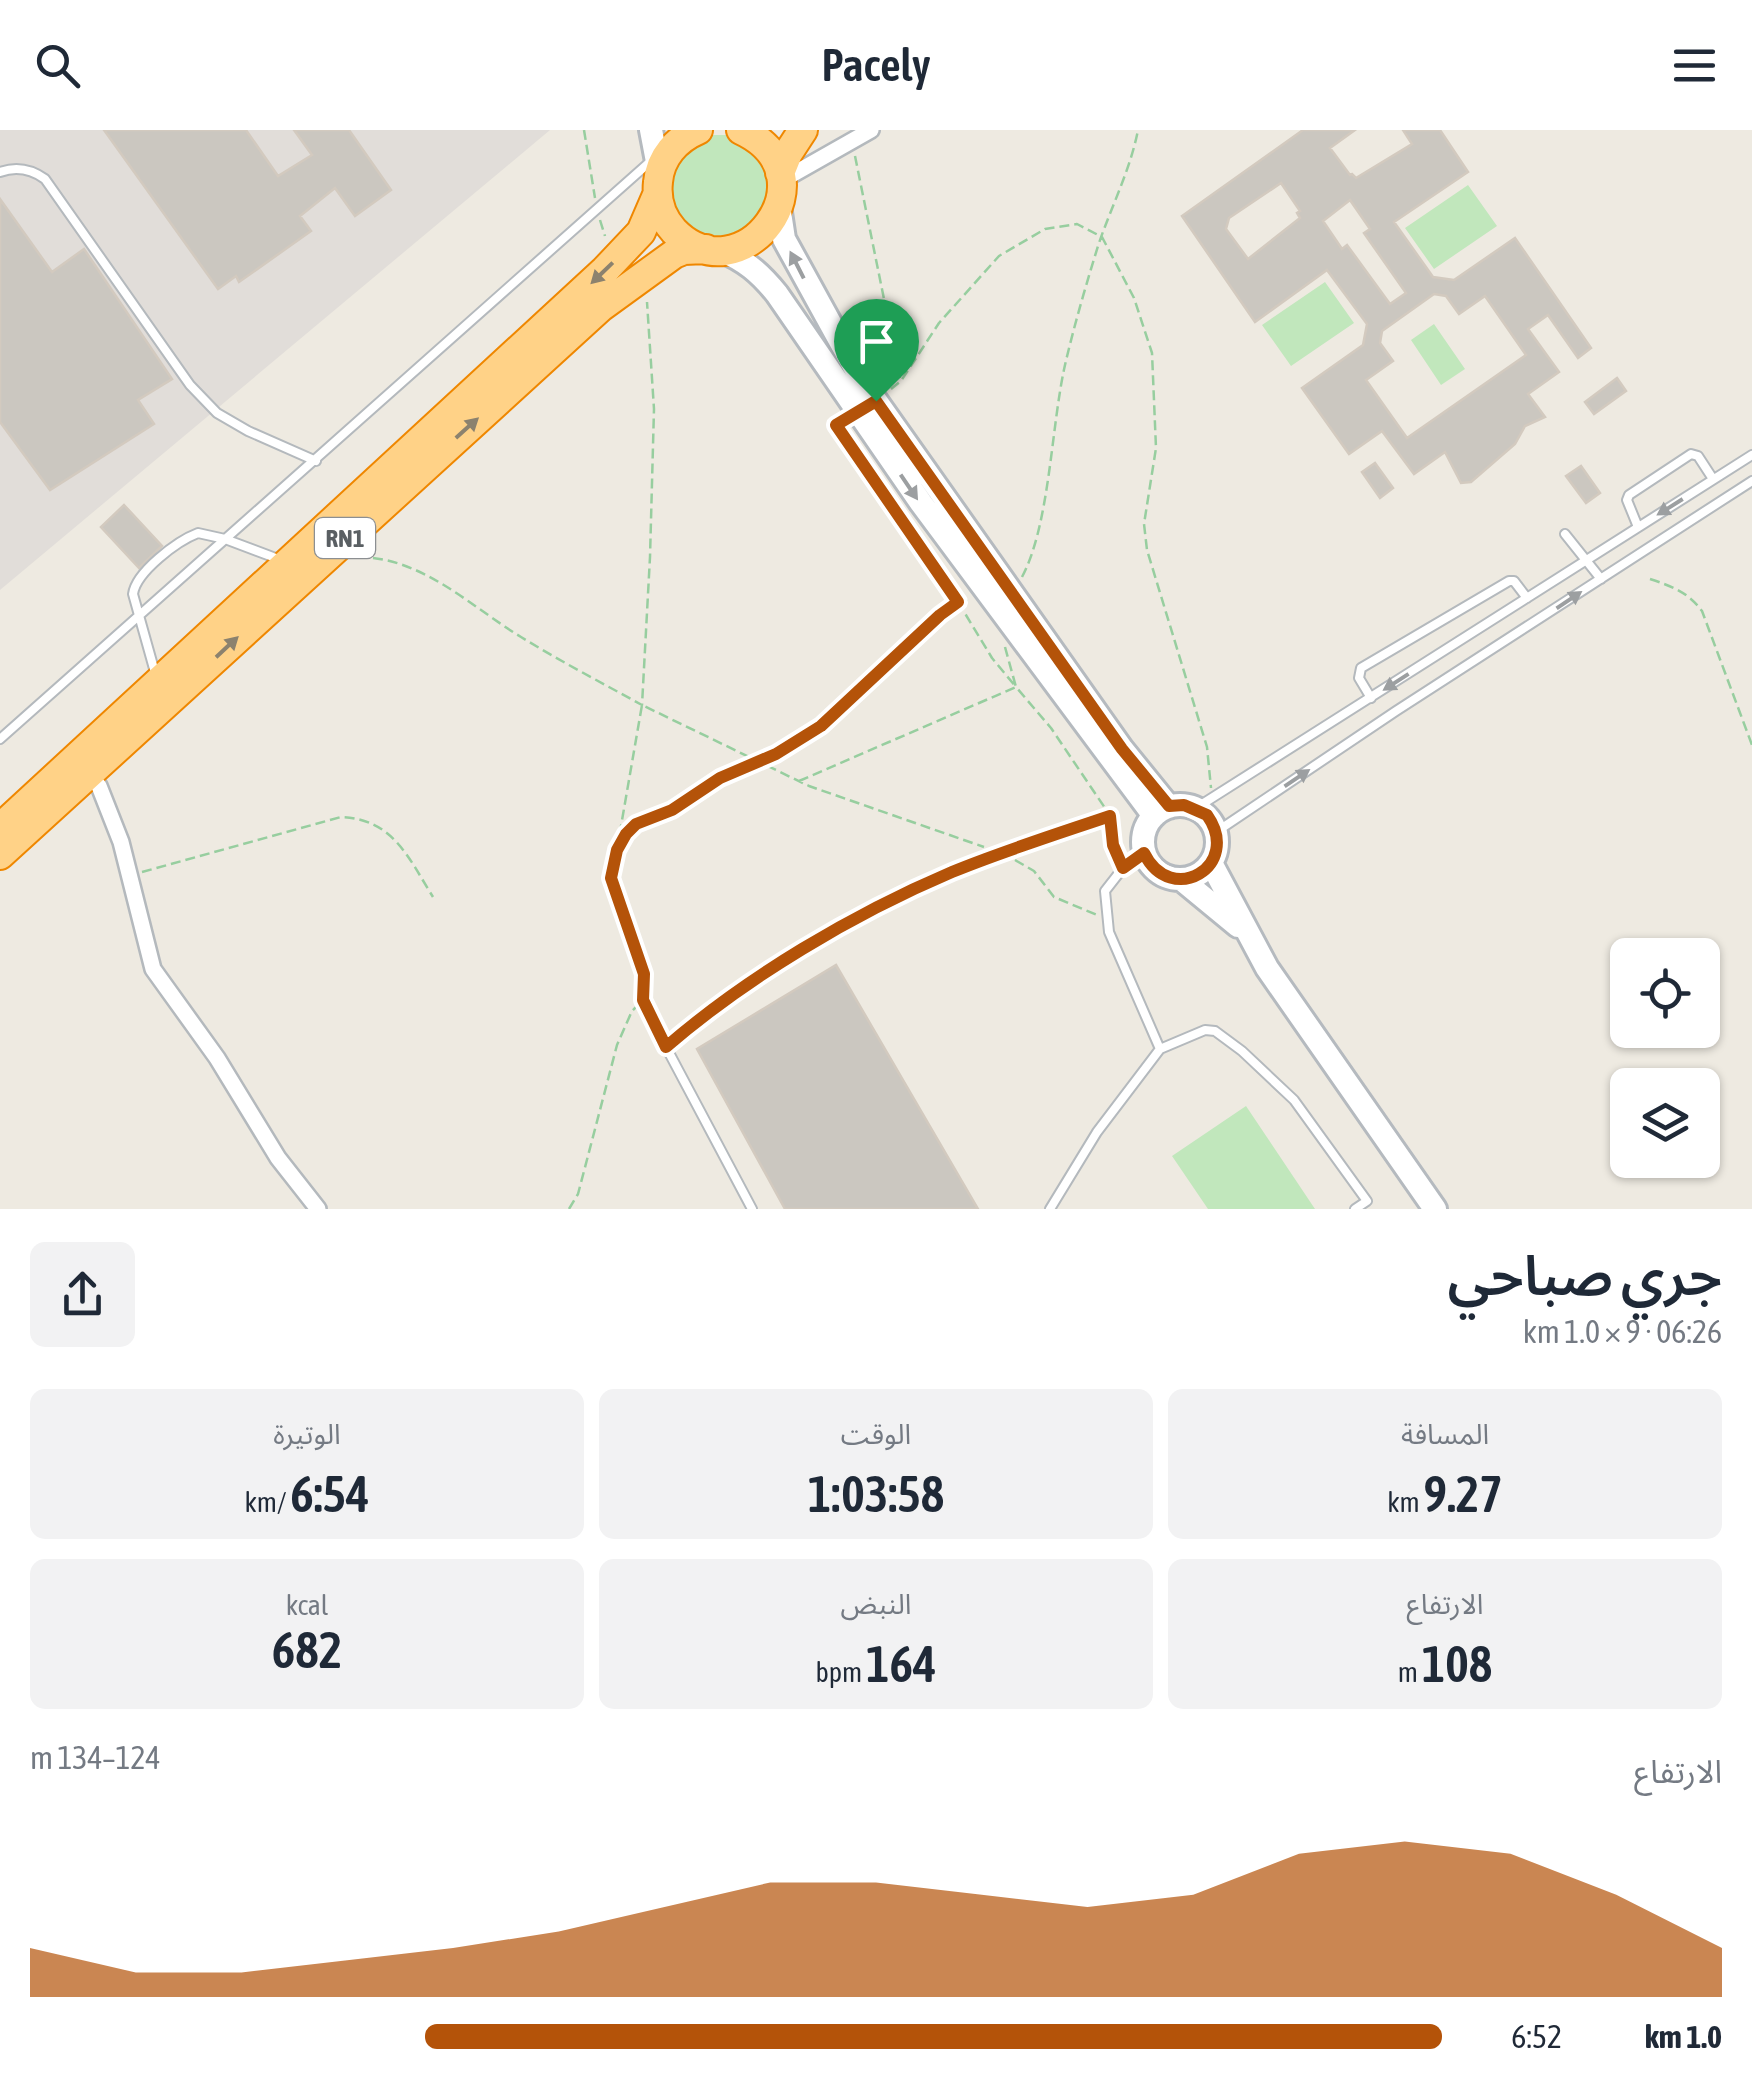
<!DOCTYPE html>
<html lang="ar">
<meta charset="utf-8">
<style>
:root{--surface:#fff;--page:#f2f2f3;--text:#1f2937;--muted:#747a83;--accent:#b45309}
body{margin:0;font-family:"Asap Condensed","Noto Sans Arabic",sans-serif;background:var(--page);color:var(--text);direction:rtl;height:100vh;display:flex;flex-direction:column;font-size:38px;white-space:nowrap}
*{box-sizing:border-box;margin:0}
p{font-size:32px;color:var(--muted)}
.icon{flex:none;width:55px;height:55px;fill:none;stroke:currentColor;stroke-width:2;stroke-linecap:round;stroke-linejoin:round}
.map{position:relative;height:1079px;overflow:hidden;direction:ltr}
.drawer{display:flex;flex-direction:column;background:var(--surface);flex:1}
.drawer>*{flex:none}
.controls{position:absolute;left:1610px;top:808px;display:grid;gap:20px}
.controls a{display:grid;place-items:center;width:110px;height:110px;border-radius:15px;background:var(--surface);box-shadow:0 2px 8px #0004;font-size:50px}
.pin{position:absolute;display:grid;place-items:center;width:85px;height:85px;color:#fff;margin:-102px -42px;border-radius:50% 50% 50% 0;rotate:-45deg;box-shadow:0 0 10px #0007}
.pin .icon{rotate:45deg}
.round{display:grid;place-items:center;flex:none;width:105px;height:105px;border-radius:15px;background:var(--page)}
.headline{display:flex;align-items:center;justify-content:space-between;height:170px;padding:0 30px}
h1{font-size:55px;font-weight:600;line-height:75px}
.stats{display:grid;grid-template-columns:repeat(3,1fr);gap:15px;height:170px;padding:10px 30px}
.stats div{display:grid;align-content:center;border-radius:15px;background:var(--page);text-align:center}
.stats b{font-size:50px;font-weight:600}
.stats small{font-size:28px;font-weight:400}
.stats p{font-size:28px}
.chart{height:280px;padding:20px 30px}
.chart p{display:flex;justify-content:space-between}
.chart svg{width:100%;height:180px;margin-top:10px;fill:var(--accent);opacity:.7}
ul{padding:0 30px;list-style:none;font-size:32px}
li{display:grid;grid-template-columns:160px 120px 1fr;align-items:center;height:75px}
li i{height:25px;border-radius:12px;background:var(--accent)}
header{display:flex;justify-content:space-between;align-items:center;height:130px;padding:0 30px;background:var(--surface);font-size:45px;font-weight:600}
.map>svg:first-child{display:block}
.industrial{fill:#e1ddd9}
.green{fill:#c1e7bc}
.building{fill:#cbc7c0;stroke:#d3cabf;stroke-width:2.5;fill-rule:evenodd}
.lines{fill:none;stroke-linecap:round;stroke-linejoin:round}
.lane-casing{stroke:#b4b9bd;stroke-width:12}
.street-casing{stroke:#b4b9bd;stroke-width:20}
.secondary-casing{stroke:#b5babf;stroke-width:28}
.highway-casing{stroke:#ef8700;stroke-width:32}
.path{stroke:#97ce9f;stroke-width:2.5;stroke-dasharray:10 5;stroke-linecap:butt}
.lane{stroke:#fff;stroke-width:8}
.street{stroke:#fff;stroke-width:15}
.secondary{stroke:#fff;stroke-width:22}
.highway{stroke:#ffd287;stroke-width:28}
.oneway{fill:#9c9fa1}
.oneway2{fill:#8c826e}
.route-casing{stroke:#fff;stroke-width:20}
.route{stroke:#b45309;stroke-width:12}
.labels{text-anchor:middle;dominant-baseline:central;stroke-width:8;stroke-linejoin:round;paint-order:stroke}
.shield{fill:#fff;stroke:#8c8f92;stroke-width:2.5}
.shield-label{font-size:25px;font-weight:bold;fill:#5a5f63}
</style>
<header><svg class="icon" aria-label="menu" viewBox="0 0 24 24"><path d="M4 6h16M4 12h16M4 18h16"/></svg>Pacely<svg class="icon" aria-label="search" viewBox="0 0 24 24"><circle cx="10" cy="10" r="6"/><path d="M15 15l6 6"/></svg></header>
<div class="map">
<svg width="1752" height="1079" viewBox="0 0 1752 1079">
<rect width="100%" height="100%" fill="#eeeae1"/>
<path class="industrial" d="M0,0h550l-550,460z"/>
<path class="green" d="M710,5h19l40,33v42l-39,31 -43,-10 -20,-28 8,-45z
M1468,55l29,41 -63,43 -29,-41z
M1325,152l29,41 -63,43 -29,-41z
M1434,194l31,45 -24,16 -30,-45z
M1246,976l69,103h-107l-36,-53z"/>
<path class="building" d="M104,0h142l32,46 34,-21 -18,-25h55l42,60 -36,26 -20,-28 -35,28 11,15 -72,51 -3,-6 -18,13z
M1303,0h52l-25,18 20,27 2,-1 4,4 56,-34 -9,-14h37l28,42 -74,50 39,55 21,3 61,-42 76,110 -13,10 -30,-43 -20,14 31,43 -31,22 17,23 -20,9 -10,18 -44,38 -10,1 -16,-31 -31,22 -32,-43 -33,23 -47,-66 61,-43 4,-21 -40,-54 -72,52 -73,-106zM1281,53l19,28 -3,2 3,5 -52,41 -22,-30 3,-11zM1350,70l20,29 -6,4 42,60 -16,11 -43,-59 -5,4 -19,-28zM1434,164l12,2 13,18 26,-18 41,59 -119,83 -41,-58 27,-19 -13,-18 2,-12z
M0,69l52,73 32,-23 88,130 -34,21 16,24 -104,66 -50,-68z
M1617,248l9,13 -32,23 -9,-12z
M1375,333l18,25 -13,10 -18,-26z
M1581,336l19,27 -14,10 -20,-27z
M124,375l38,41 -23,22 -38,-41z
M836,835l142,244h-193l-88,-160z"/>
<g class="lines">
<defs>
<path id="lane" d="M0,42c17,-6 31,-3 45,7l145,206 27,28 31,18 68,30
M1638,397l-11,-27 2,-5 62,-41 7,2 15,23
M1565,404l36,45
M156,546l-23,-82c3,-22 44,-53 65,-61l27,6 56,21
M1371,568l-12,-20 2,-10 148,-87h5l13,17
M0,609l651,-578
M1196,678l556,-353
M1216,702l180,-121 356,-230
M1144,723l-21,15 -18,23 4,41 51,117
M752,1079l-86,-162c81,-70 187,-133 285,-175 52,-21 106,-37 159,-56
M1050,1079l47,-77 63,-83 45,-19 10,1 27,20 52,49 73,101 -12,8"/>
<path id="street" d="M781,51l90,-51
M89,644l10,12 22,56 32,127 64,89 61,100 40,51"/>
<path id="secondary" d="M651,0l8,42
M779,76l5,33 78,142 260,368 47,58
M720,120c25,10 40,23 57,44l144,209 233,313
M1143 712a37 37 0 1 1 74 0a37 37 0 1 1-74 0Z
M1211,733l56,105 168,241
M1181,749l57,47"/>
<path id="highway" d="M698,0c-21,9 -38,27 -40,52 -2,18 4,36 16,49 67,69 164,-56 67,-101
M780,43l8,-20 15,-23
M0,698l605,-558 36,-38 16,-37
M0,725l601,-548 73,-53 10,-4 22,-1"/>
</defs>
<use href="#lane" class="lane-casing"/>
<use href="#street" class="street-casing"/>
<use href="#secondary" class="secondary-casing"/>
<use href="#highway" class="highway-casing"/>
<path class="path" d="M584,0l11,68
M855,26l45,222
M600,90l5,16
M891,259l10,-8 38,-58 60,-67 46,-27 32,-5 25,13 32,61 18,55 4,95 -12,76 3,26 60,197 4,41
M358,427c64,0 112,49 163,80 39,24 81,46 121,68l8,-148 4,-148 -7,-107
M1022,447c28,-53 29,-150 43,-212 9,-39 21,-80 33,-119 13,-39 32,-75 40,-116
M1650,449c21,7 38,13 52,32l50,134
M1005,517l11,40 35,41 54,80
M799,651l217,-94 -24,-29 -43,-71 -113,-162 7,-4
M1111,695l7,31
M617,719l25,-144 167,81 175,61
M1015,730l19,11 20,26 43,18
M142,742l199,-55c52,2 67,40 92,80
M643,871l19,37
M569,1079l9,-15 39,-149 15,-34 11,-11 1,-26 -33,-96 6,-28 10,-16 9,-10 37,-14 47,-32 56,-25 45,-27 118,-111 19,-14h10"/>
<use href="#lane" class="lane"/>
<use href="#street" class="street"/>
<use href="#secondary" class="secondary"/>
<use href="#highway" class="highway"/>
</g>
<defs><path id="oneway-solid" d="M-6-.8H1V-3.2L6.5 0L1 3.2V.8H-6Z" transform="scale(2.5)"/></defs>
<g class="oneway">
<use href="#oneway-solid" transform="translate(797 135) rotate(-117)"/>
<use href="#oneway-solid" transform="translate(909 357) rotate(56)"/>
<use href="#oneway-solid" transform="translate(1670 377) rotate(148)"/>
<use href="#oneway-solid" transform="translate(1569 470) rotate(-34)"/>
<use href="#oneway-solid" transform="translate(1396 552) rotate(147)"/>
<use href="#oneway-solid" transform="translate(1297 648) rotate(-34)"/>
</g>
<g class="oneway2">
<use href="#oneway-solid" transform="translate(602 143) rotate(136)"/>
<use href="#oneway-solid" transform="translate(467 298) rotate(-42)"/>
<use href="#oneway-solid" transform="translate(227 517) rotate(-43)"/>
</g>
<g class="lines">
<defs>
<path id="route" d="M876,271l246,348 47,57 15,-1 23,10c36,51 -36,93 -63,38l-21,15 -10,-23 -3,-29c-53,18 -107,35 -158,56 -99,42 -205,105 -286,175l-23,-47 1,-26 -33,-96 6,-28 9,-16 10,-10 36,-14 48,-32 56,-24 45,-28 119,-111 18,-13 -122,-177z"/>
</defs>
<use href="#route" class="route-casing"/>
<use href="#route" class="route"/>
</g>
<g class="labels">
<rect class="shield" x="315" y="388" width="60" height="40" rx="8"/>
<g class="shield-label">
<text x="345" y="408">RN1</text>
</g>
</g>
</svg>
<div class="controls">
<a><svg class="icon" aria-label="locate" viewBox="0 0 24 24"><circle cx="12" cy="12" r="6"/><path d="M12 2v4M12 18v4M2 12h4M18 12h4"/></svg></a>
<a><svg class="icon" aria-label="layers" viewBox="0 0 24 24"><path d="M12 4l9 5-9 5-9-5zM3 14l9 5 9-5"/></svg></a>
</div>
<div class="pin" style="left:876px;top:271px;background:#1e9e55"><svg class="icon" aria-label="arrive" viewBox="0 0 24 24"><path d="M6 21V4h12l-3 4 3 4H6"/></svg></div>
</div>
<section class="drawer">
<div class="headline"><div><h1>جري صباحي</h1><p>06:26 · 9 × 1.0 km</p></div><a class="round"><svg class="icon" aria-label="share" viewBox="0 0 24 24"><path d="M12 15V3M7 8l5-5 5 5M5 13v7h14v-7"/></svg></a></div>
<div class="stats">
<div><p>المسافة</p><b>9.27<small> km</small></b></div>
<div><p>الوقت</p><b>1:03:58</b></div>
<div><p>الوتيرة</p><b>6:54<small> /km</small></b></div>
</div>
<div class="stats">
<div><p>الارتفاع</p><b>108<small> m</small></b></div>
<div><p>النبض</p><b>164<small> bpm</small></b></div>
<div><p>kcal</p><b>682</b></div>
</div>
<div class="chart"><p><span>الارتفاع</span>124–134 m</p>
<svg viewBox="0 0 160 44" preserveAspectRatio="none"><path d="M0 44V32L10 38L20 38L30 35L40 32L50 28L60 22L70 16L80 16L90 19L100 22L110 19L120 9L130 6L140 9L150 19L160 32V44z"/></svg>
</div>
<ul>
<li><b>1.0 km</b>6:52<i style="width:72%"></i></li>
</ul>
</section>
